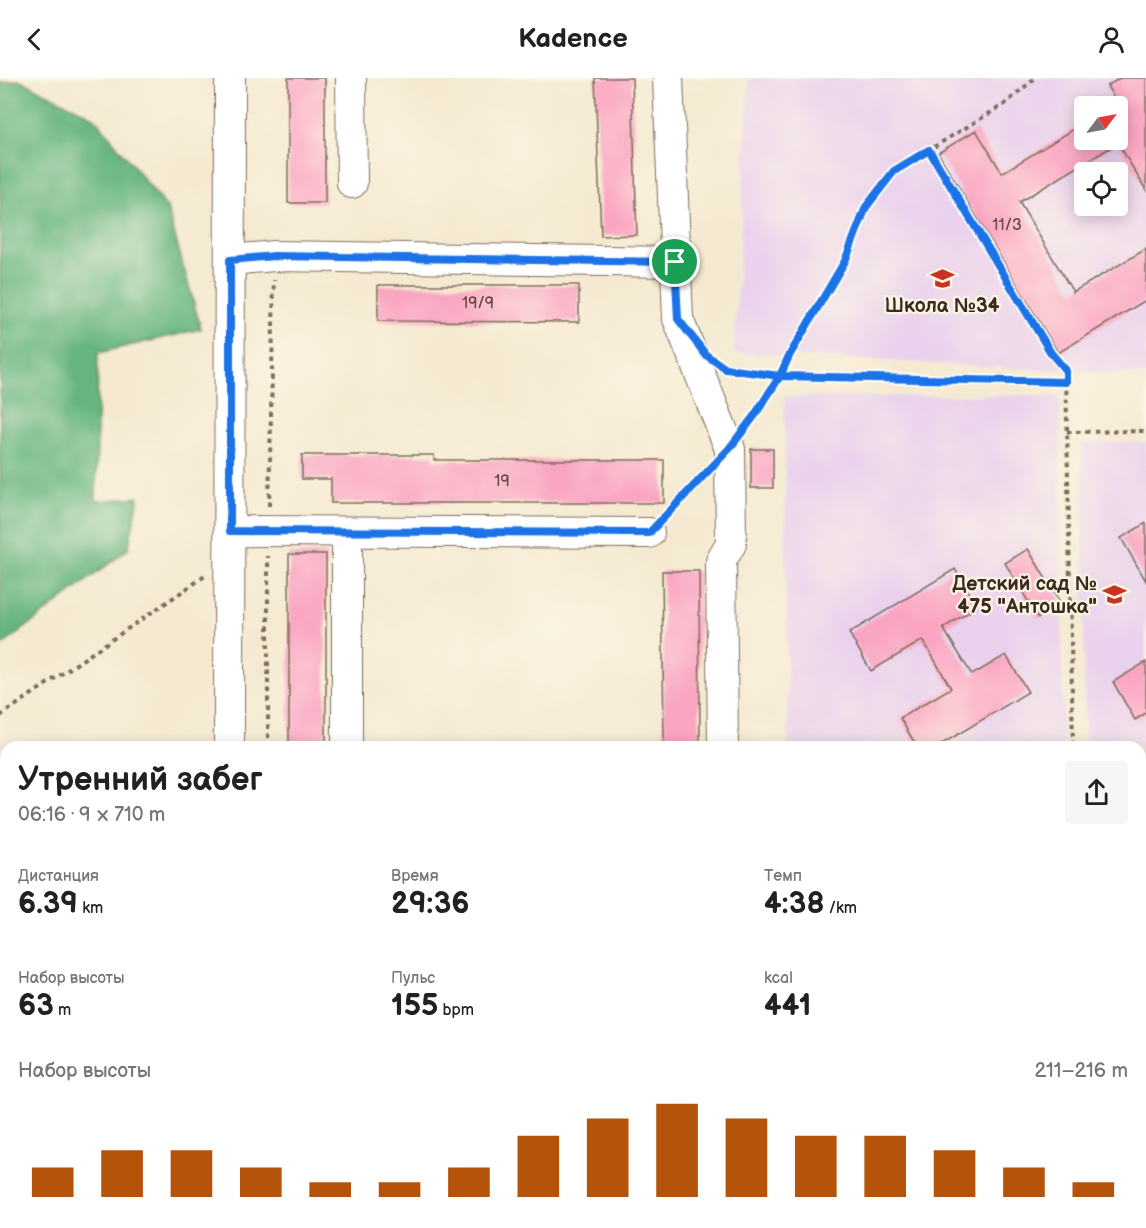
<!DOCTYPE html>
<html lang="ru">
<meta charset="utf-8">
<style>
:root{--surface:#fff;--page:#f6f6f6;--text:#202124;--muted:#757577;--accent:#b45309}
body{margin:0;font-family:"Balsamiq Sans",sans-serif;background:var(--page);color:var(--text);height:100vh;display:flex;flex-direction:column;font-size:22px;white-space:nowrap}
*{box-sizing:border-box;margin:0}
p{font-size:20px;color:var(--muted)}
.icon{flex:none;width:33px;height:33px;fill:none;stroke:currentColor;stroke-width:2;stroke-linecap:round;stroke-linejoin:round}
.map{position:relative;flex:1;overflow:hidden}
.details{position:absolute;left:0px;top:663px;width:1146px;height:488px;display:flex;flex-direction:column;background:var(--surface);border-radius:18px 18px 0 0;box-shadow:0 3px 15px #0003}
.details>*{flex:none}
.needle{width:39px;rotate:58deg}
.tools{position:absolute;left:1074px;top:18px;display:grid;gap:12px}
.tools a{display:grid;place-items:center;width:54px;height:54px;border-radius:6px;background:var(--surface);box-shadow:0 3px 15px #0003;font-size:30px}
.pin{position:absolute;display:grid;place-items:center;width:51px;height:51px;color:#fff;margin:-26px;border:3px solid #fff;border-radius:50%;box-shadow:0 2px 6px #0007}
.round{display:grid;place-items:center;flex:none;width:63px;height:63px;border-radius:6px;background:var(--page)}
.overview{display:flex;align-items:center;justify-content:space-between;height:102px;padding:0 18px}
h1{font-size:33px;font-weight:800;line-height:45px}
.metrics{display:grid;grid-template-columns:repeat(3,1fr);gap:9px;height:102px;padding:6px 18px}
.metrics div{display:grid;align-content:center}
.metrics b{font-size:30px;font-weight:800}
.metrics small{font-size:16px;font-weight:400}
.metrics p{font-size:16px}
.chart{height:168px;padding:12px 18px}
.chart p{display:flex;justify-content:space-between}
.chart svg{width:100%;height:108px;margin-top:6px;stroke:var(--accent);stroke-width:6}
header{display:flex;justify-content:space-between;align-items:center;height:78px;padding:0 18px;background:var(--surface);font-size:27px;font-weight:800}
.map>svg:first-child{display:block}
.built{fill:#ead1ed;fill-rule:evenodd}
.forest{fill:#66b580;stroke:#50704f;stroke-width:1.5}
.building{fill:#faa6c2}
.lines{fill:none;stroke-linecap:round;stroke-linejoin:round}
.minor-casing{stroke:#7c6d5d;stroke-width:32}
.path{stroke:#7c6d5d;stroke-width:4;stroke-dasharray:4.5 4.5;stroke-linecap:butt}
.minor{stroke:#fff;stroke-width:30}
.route-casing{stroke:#fff;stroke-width:12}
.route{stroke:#1a73e8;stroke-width:8}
.labels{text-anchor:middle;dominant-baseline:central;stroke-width:4.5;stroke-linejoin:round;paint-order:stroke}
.number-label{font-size:16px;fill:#6b4947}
.poi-label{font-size:20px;font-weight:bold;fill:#3b2a1e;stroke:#fcf5e5}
</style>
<header><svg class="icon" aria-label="back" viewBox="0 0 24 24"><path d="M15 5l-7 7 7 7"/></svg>Kadence<svg class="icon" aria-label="person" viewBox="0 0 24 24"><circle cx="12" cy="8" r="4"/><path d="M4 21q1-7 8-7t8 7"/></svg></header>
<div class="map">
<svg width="1146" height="1150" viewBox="0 0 1146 1150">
<rect width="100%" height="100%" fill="#fcf5e5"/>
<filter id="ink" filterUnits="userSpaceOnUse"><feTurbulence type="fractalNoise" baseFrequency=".0167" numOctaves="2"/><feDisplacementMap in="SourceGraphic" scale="12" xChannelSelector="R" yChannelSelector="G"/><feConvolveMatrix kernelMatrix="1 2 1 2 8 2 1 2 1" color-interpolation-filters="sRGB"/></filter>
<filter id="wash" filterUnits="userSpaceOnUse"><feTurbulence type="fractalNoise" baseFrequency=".008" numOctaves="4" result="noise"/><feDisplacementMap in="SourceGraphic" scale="24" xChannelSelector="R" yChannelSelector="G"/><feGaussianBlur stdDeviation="1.35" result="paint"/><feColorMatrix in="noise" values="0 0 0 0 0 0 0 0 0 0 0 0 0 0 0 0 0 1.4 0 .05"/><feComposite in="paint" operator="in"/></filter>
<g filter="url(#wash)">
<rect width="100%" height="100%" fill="#f5ead1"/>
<path class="built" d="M749,0h397v297l-412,-22zM1084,28h34v34h-34zM1084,94h34v34h-34z
M1060,317l3,352h-275l-4,-350z
M1146,364v440h-6v-135h-55l-3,-304z"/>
<path class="forest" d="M20,2l74,37 73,91 34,121 -103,24 -2,148 43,-4 -11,52 -128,98v-564z"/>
<g id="blocks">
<path class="building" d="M288,0h37v125h-37z
M595,0h37l5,157 -36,1z
M1120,0h26v112l-28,-47 -99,59 54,90 73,-43v51l-88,53 -120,-200 38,-23 26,43 82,-50v17h34v-34h-6l5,-3 -10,-17z
M378,207h201v37l-201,-1z
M751,371h22v39h-22z
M302,377h132v5h230v43h-333v-24h-29z
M1146,445v58l-25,-43z
M1028,471l33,55 -23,14 -33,-55z
M289,476h37v193h-37z
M955,491l22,38 -34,21 29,47 34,-20 22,37 -91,55h-20l-17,-29 51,-30 -28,-48 -52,31 -22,-38z
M662,493h37l1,176h-36z
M1146,584v51l-11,7 -22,-38z
M1140,971h6v37h-6z
M157,1144h30l4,6h-29z
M485,1144h37v6h-37z
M981,1144h37v6h-37z
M1104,1144h23v6h-23z"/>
</g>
</g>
<g filter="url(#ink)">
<use href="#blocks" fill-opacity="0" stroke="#7c6d5d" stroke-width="1.5"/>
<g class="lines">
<defs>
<path id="minor" d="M351,0l1,105
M668,0l10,241 52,130 1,95 -10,17 2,186
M230,182l44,-4 401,6
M230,453l419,2
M229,669l1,-669
M347,669v-215
M0,887l6,-2
M1140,1043h6
M0,1106l6,-5
M1140,1120h6
M260,1144l4,6
M544,1150l1,-6
M886,1150v-6
M1038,1150v-6"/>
</defs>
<use href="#minor" class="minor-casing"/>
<path class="path" d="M929,72l122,203 15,18 7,376
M726,290l54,8 286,6
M747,348l33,-50 9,-20 56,-95 21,-54 28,-36 111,-67 30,-26
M1067,354l79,-1
M269,428l5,-226
M666,437l39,-40
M0,638l205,-140
M268,669v-191
M1140,916h6
M329,1144l5,6
M803,1144l9,6"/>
<use href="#minor" class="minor"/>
</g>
</g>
<g class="lines" filter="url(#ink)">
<defs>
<path id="route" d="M675,184l-401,-6 -44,4v271l419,2 80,-84 26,-34 25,-39 286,6v-11l-15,-18 -122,-203 -35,21 -28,36 -21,54 -56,95 -9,20 -54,-7 -20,-14 -28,-36 -3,-57"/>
</defs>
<use href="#route" class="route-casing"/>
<use href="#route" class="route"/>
</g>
<defs>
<symbol id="school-bare" viewBox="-9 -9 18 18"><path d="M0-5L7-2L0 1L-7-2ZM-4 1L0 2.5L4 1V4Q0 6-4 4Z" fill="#c8321e" stroke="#fcf5e5" stroke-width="2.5" paint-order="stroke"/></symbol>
</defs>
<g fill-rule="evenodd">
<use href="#school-bare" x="926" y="184" width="33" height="33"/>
<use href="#school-bare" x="1098" y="500" width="33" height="33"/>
</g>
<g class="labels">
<g class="number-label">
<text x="1007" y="147">11/3</text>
<text x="478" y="225">19/9</text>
<text x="502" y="403">19</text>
</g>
<g class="poi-label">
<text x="942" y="228">Школа №34</text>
<text x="1097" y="506" text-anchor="end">Детский сад №<tspan x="1097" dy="23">475 "Антошка"</tspan></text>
</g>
</g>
</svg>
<div class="tools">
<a><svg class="needle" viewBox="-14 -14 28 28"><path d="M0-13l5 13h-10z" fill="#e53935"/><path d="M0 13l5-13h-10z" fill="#757577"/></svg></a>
<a><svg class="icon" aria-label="locate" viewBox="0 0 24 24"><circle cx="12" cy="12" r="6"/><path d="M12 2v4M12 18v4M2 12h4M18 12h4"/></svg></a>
</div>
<div class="pin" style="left:675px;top:184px;background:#1e9e55"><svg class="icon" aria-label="arrive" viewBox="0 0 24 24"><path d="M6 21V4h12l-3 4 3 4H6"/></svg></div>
<section class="details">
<div class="overview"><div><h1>Утренний забег</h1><p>06:16 · 9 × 710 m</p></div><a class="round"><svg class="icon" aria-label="share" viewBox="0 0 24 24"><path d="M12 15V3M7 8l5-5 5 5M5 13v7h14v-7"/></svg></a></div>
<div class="metrics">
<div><p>Дистанция</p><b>6.39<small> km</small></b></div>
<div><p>Время</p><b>29:36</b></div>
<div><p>Темп</p><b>4:38<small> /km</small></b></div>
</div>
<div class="metrics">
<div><p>Набор высоты</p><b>63<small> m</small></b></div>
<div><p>Пульс</p><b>155<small> bpm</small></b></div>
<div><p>kcal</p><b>441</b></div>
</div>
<div class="chart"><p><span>Набор высоты</span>211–216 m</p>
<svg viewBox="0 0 160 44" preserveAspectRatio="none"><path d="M5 44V32M15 44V25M25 44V25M35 44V32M45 44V38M55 44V38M65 44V32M75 44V19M85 44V12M95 44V6M105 44V12M115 44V19M125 44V19M135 44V25M145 44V32M155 44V38"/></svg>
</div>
</section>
</div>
